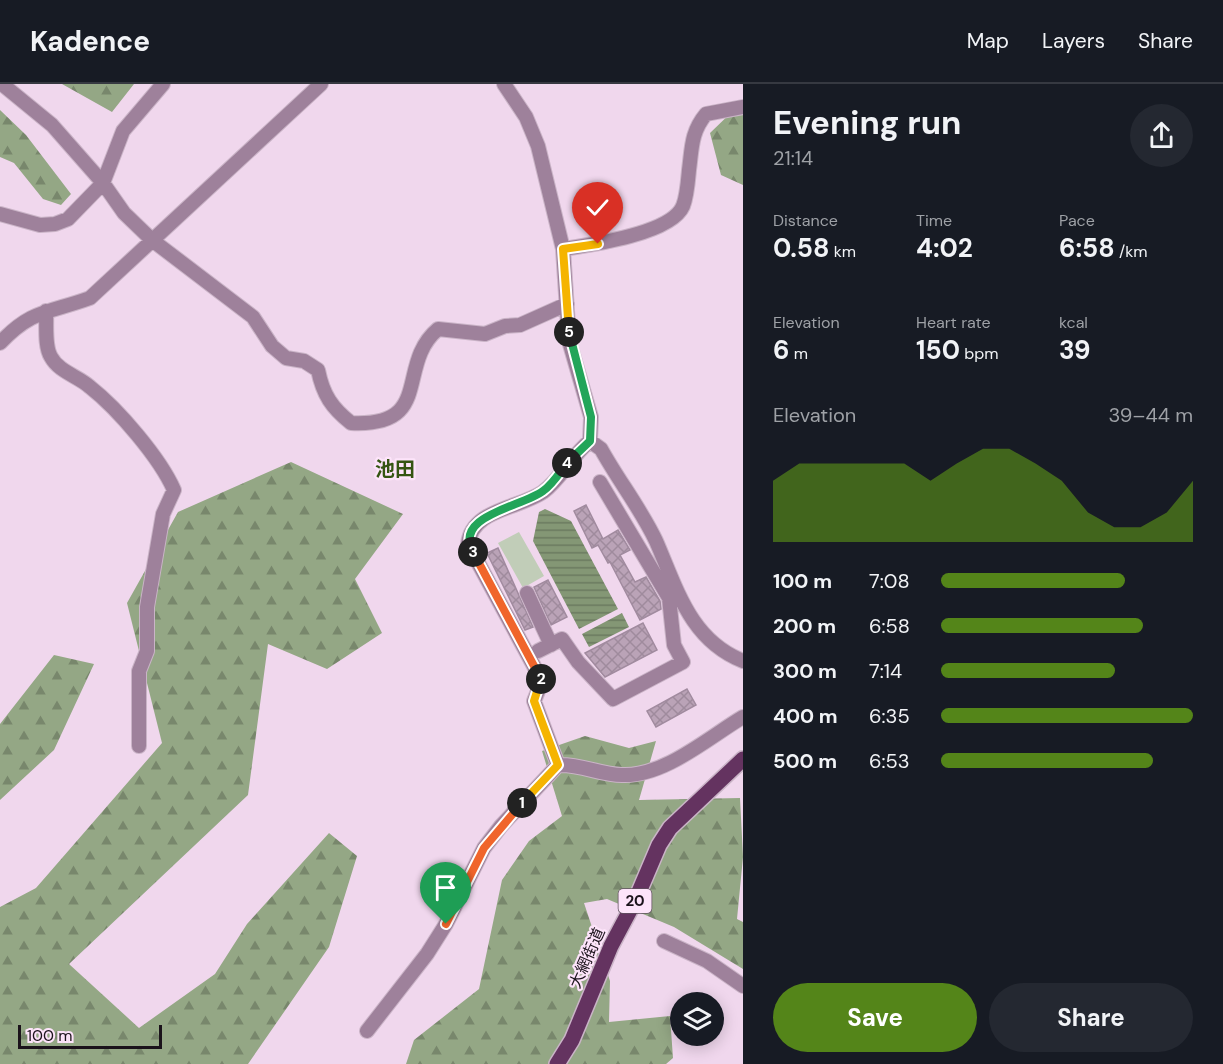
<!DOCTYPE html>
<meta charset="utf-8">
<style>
:root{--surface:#171b24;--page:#242831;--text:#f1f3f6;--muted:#9ea1a6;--line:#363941;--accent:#548519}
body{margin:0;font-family:"DM Sans","Noto Sans JP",sans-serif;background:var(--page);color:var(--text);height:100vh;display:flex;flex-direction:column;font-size:22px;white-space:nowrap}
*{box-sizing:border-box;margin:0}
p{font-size:20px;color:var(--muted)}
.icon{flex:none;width:33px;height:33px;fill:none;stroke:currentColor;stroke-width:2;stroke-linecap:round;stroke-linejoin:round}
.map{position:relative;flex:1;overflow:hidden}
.sheet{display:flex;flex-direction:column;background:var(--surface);width:480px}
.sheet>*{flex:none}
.controls{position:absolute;left:670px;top:908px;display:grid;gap:12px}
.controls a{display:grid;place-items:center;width:54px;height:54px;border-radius:50%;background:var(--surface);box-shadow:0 3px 15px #0003;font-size:30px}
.scale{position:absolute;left:18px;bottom:15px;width:144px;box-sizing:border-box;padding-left:6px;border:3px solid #1b131b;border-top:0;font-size:16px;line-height:21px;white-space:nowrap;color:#1b131b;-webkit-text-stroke:4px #fde4fa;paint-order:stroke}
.pin{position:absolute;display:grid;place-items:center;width:51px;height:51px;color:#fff;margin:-62px -26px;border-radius:50% 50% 50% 0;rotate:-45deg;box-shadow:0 0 6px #0007}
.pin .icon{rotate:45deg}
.km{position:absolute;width:30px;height:30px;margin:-15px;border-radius:50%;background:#222;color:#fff;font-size:16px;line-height:30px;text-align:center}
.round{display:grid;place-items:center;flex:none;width:63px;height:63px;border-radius:32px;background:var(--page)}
.overview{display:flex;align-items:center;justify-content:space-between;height:102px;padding:0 30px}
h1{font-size:33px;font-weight:700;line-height:45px}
.figures{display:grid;grid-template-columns:repeat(3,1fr);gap:9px;height:102px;padding:6px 30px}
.figures div{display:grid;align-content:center}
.figures b{font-size:26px;font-weight:700}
.figures small{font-size:16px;font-weight:400}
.figures p{font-size:16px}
.chart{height:168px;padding:12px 30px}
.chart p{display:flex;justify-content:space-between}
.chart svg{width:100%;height:108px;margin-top:6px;fill:var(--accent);opacity:.7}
.button{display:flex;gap:12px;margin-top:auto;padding:12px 30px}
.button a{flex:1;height:69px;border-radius:36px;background:var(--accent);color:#fff;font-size:24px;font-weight:700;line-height:69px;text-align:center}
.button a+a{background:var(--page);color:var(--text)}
ul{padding:0 30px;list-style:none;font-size:20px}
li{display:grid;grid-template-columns:96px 72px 1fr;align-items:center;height:45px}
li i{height:15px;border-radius:8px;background:var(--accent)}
header{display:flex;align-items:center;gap:36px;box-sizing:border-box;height:84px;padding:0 30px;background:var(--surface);border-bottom:2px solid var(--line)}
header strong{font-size:28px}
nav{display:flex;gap:33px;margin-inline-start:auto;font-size:21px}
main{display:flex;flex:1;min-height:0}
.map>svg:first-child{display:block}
.forest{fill:url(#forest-firs)}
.pitch{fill:#c1cdb8}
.water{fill:url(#water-rules)}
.building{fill:url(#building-cross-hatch);stroke:#a18b9f;stroke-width:1.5}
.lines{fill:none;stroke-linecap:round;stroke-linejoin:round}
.minor-casing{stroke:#cab4c7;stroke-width:16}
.major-casing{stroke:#cab4c7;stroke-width:18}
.minor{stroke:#9e819b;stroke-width:14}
.major{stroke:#643360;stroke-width:15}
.split-1-casing{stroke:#fff;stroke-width:12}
.split-2-casing{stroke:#fff;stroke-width:12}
.split-3-casing{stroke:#fff;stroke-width:12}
.split-4-casing{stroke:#fff;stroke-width:12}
.split-5-casing{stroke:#fff;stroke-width:12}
.split-6-casing{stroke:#fff;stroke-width:12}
.split-1{stroke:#f0652b;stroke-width:8}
.split-2{stroke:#f5b400;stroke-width:8}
.split-3{stroke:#f0652b;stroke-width:8}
.split-4{stroke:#22a559;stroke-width:8}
.split-5{stroke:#22a559;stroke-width:8}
.split-6{stroke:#f5b400;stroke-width:8}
.labels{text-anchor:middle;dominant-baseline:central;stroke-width:4.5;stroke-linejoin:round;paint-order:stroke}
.shield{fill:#fde4fa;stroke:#5f525e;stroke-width:1.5}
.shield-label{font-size:15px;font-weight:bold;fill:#1b131b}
.street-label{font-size:16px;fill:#1b131b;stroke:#fde4fa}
.quarter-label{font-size:20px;font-weight:bold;fill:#355512;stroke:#fde4fa}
</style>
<header>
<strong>Kadence</strong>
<nav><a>Map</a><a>Layers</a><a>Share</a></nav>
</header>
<main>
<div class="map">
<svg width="743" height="980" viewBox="0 0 743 980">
<defs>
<pattern id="forest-firs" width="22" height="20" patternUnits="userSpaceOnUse" patternTransform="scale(1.5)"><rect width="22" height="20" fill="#94a785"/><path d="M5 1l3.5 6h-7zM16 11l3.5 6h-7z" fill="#78876c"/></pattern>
<pattern id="water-rules" width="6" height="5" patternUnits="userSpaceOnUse" patternTransform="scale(1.5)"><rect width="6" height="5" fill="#849775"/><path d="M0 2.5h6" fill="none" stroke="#6b7a5f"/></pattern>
<pattern id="building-cross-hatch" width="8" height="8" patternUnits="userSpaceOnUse" patternTransform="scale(1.5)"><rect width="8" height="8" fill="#baa3b7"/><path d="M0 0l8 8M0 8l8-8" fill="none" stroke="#9f8b9d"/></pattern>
</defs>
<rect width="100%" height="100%" fill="#f0d7ed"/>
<path class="forest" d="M62,0h72l-22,28z
M743,20v81l-22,-10 -11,-42 28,-27z
M0,26l26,25 45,59 -10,11 -18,-6 -29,-36 -14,-6z
M291,378l112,52 -48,65 27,54 -55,36 -59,-25 -20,151 -179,169 70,64 76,-54 32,-50 82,-91 28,23 -28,91 -81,117h-248v-157l36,-19 126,-145 -35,-140 51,-91z
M54,571l40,9 -40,86 -54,50v-76z
M585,652l44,12 27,-7 -17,59 101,-2 3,59 -6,62 6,3v47l-69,-42 -67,-28 -23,4 26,78 -1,41 61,-6 3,42 -7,6h-260l8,-24 65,-51 23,-109 27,-39 33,-25 -20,-65z"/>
<path class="pitch" d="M519,448l25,44 -21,12 -25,-45z"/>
<path class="water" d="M545,425l26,12 47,88 -39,20 -46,-88 6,-29z
M622,529l7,14 -40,20 -7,-13z"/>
<path class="building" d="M586,421l17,34 15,-9 12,20 -10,5 15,27 11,-5 14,24 1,8 -21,11 -30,-58 -2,1 -10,-18 -6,3 -18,-37z
M498,464l35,79 -8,3 -38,-77z
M548,496l19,37 -16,8 -17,-38z
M643,539l14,27 -52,27 -20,-24z
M687,605l9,16 -40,22 -9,-16z"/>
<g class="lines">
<defs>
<path id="minor" d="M2,0l50,41 51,58 21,30 28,27 101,77 19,29 14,12 18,3 14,9c5,25 14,38 33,53 84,4 44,-58 87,-94l47,5 20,-8 15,-1 47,-21
M504,0l22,33 12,29 25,103 6,92 22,76 -1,24c-18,14 -29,38 -47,51 -25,17 -71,17 -75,52l74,137 -8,20 24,64
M0,130l40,11 15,-1 13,-5 35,-36 20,-52 40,-47
M563,165c27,-4 108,-15 120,-43 4,-10 5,-25 6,-36 3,-22 2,-38 17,-56l37,-7
M46,227c1,13 -2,35 5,46 8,15 27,19 39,30 28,22 70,71 84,103l-11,24 -16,93v44l-8,20v75
M0,259c32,-34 49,-30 90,-45l231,-214
M590,357l11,8c17,31 40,60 55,92 21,48 34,99 87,120
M527,509l24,52
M538,567l24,-12 16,23 35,37 70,-37 -9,-17 -5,-47 -69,-116
M664,857l43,20 36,25
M367,947l60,-77 19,-30 38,-76 17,-22 57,-61c23,-1 43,10 64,10 42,2 87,-38 121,-58"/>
<path id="major" d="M557,980l15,-24 39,-94 25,-47 23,-54 11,-17 73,-69"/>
</defs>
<use href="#minor" class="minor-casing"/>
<use href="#major" class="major-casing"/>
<use href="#minor" class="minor"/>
<use href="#major" class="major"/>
</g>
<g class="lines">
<defs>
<path id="split-1" d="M446,840l38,-76 38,-45"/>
<path id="split-2" d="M522,719l36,-38 -24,-64 7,-22"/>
<path id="split-3" d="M473,468l68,127"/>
<path id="split-4" d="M473,468c-20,-37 49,-45 70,-61 10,-7 17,-19 24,-28"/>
<path id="split-5" d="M567,379l23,-22 1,-24 -22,-85"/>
<path id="split-6" d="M569,248l-6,-83 35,-5"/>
</defs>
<use href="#split-1" class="split-1-casing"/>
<use href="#split-2" class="split-2-casing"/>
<use href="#split-3" class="split-3-casing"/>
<use href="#split-4" class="split-4-casing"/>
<use href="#split-5" class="split-5-casing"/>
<use href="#split-6" class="split-6-casing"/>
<use href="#split-1" class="split-1"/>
<use href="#split-2" class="split-2"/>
<use href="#split-3" class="split-3"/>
<use href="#split-4" class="split-4"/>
<use href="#split-5" class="split-5"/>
<use href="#split-6" class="split-6"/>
</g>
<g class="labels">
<rect class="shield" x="618.5" y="805" width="33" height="24" rx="4.5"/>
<g class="shield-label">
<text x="635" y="817">20</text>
</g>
<g class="street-label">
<text transform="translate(587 874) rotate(-66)">大網街道</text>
</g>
<g class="quarter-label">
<text x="395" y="385">池田</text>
</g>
</g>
</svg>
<div class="controls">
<a><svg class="icon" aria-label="layers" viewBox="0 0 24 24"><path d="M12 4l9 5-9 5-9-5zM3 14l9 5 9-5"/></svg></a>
</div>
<div class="scale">100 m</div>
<div class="pin" style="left:446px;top:840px;background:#1e9e55"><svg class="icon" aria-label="arrive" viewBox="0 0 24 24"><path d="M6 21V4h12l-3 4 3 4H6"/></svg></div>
<div class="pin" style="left:598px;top:160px;background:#d93025"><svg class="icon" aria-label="check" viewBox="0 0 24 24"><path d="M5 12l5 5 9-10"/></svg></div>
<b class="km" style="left:522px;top:719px">1</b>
<b class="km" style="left:541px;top:595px">2</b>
<b class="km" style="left:473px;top:468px">3</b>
<b class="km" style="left:567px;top:379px">4</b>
<b class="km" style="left:569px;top:248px">5</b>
</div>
<section class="sheet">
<div class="overview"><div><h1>Evening run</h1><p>21:14</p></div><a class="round"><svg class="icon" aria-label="share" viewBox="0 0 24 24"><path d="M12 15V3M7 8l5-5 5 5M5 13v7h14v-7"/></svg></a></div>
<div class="figures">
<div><p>Distance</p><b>0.58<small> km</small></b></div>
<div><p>Time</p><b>4:02</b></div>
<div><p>Pace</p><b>6:58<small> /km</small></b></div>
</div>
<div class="figures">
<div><p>Elevation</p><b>6<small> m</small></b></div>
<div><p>Heart rate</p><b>150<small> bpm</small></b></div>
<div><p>kcal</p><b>39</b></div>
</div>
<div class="chart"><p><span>Elevation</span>39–44 m</p>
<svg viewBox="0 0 160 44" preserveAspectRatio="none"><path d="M0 44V19L10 12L20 12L30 12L40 12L50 12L60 19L70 12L80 6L90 6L100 12L110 19L120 32L130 38L140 38L150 32L160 19V44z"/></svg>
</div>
<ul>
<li><b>100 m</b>7:08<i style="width:73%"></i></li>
<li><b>200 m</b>6:58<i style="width:80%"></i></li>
<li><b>300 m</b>7:14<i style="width:69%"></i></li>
<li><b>400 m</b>6:35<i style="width:100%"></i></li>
<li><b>500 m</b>6:53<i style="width:84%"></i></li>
</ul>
<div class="button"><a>Save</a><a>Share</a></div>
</section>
</main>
